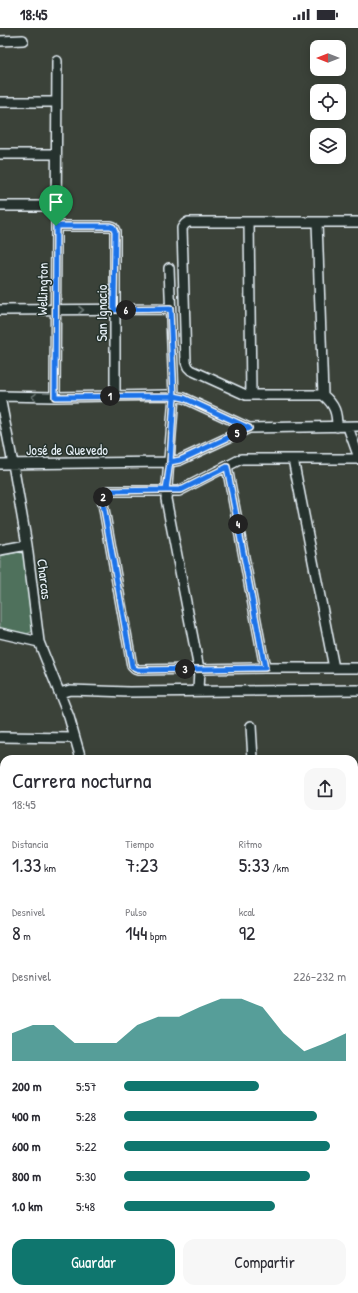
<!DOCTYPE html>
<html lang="es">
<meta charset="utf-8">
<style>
:root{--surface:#fff;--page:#f7f7f7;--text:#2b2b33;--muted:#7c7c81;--accent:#0f766e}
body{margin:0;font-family:"Patrick Hand",sans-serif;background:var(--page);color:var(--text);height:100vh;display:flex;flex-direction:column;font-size:15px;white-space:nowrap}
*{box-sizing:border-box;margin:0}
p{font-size:13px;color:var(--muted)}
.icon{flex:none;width:22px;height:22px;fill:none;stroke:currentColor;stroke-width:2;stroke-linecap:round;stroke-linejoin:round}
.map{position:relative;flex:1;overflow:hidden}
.drawer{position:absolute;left:0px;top:727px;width:358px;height:538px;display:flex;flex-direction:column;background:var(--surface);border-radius:12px 12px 0 0;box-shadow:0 2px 10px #0003}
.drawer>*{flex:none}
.needle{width:26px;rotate:270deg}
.tools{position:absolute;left:310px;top:12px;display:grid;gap:8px}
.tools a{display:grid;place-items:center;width:36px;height:36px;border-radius:8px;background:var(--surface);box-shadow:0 2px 10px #0003;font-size:20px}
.pin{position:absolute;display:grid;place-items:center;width:34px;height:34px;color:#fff;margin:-41px -17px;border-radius:50% 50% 50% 0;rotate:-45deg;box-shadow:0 0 4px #0007}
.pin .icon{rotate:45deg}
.km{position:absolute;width:20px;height:20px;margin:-10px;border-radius:50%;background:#222;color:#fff;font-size:11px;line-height:20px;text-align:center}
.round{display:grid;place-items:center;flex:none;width:42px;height:42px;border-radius:12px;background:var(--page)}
.overview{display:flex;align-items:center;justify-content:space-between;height:68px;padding:0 12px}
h1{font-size:22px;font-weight:600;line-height:30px}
.metrics{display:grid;grid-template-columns:repeat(3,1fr);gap:6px;height:68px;padding:4px 12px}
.metrics div{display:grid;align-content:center}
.metrics b{font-size:20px;font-weight:600}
.metrics small{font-size:11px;font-weight:400}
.metrics p{font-size:11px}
.chart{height:112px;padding:8px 12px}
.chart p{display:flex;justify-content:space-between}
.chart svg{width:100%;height:72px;margin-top:4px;fill:var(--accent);opacity:.7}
.action{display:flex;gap:8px;margin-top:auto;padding:8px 12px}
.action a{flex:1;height:46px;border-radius:12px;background:var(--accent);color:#fff;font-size:16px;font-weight:600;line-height:46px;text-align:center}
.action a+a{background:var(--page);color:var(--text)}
ul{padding:0 12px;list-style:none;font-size:13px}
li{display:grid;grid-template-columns:64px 48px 1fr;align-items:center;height:30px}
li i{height:10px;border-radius:5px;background:var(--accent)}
.status{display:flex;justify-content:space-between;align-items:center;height:28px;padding:0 20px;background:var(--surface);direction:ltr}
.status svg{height:11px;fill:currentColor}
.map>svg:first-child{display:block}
.green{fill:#50715b;stroke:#9cb1aa}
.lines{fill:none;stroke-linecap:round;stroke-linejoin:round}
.minor-casing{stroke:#e8f1f8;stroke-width:12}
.minor{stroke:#26332d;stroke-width:9}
.oneway{stroke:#6a7674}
.route-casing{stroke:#fff;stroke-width:8}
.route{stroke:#1a73e8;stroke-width:5}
.labels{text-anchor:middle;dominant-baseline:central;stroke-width:3;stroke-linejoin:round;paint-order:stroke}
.street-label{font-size:14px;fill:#e8f1f8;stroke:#26332d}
</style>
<div class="status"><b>18:45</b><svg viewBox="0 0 49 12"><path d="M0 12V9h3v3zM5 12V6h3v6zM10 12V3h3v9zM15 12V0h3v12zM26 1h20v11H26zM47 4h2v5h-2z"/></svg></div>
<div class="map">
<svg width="358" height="1265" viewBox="0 0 358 1265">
<rect width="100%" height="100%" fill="#3b4239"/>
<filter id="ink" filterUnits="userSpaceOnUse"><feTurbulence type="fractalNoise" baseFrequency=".025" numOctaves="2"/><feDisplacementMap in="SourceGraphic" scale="8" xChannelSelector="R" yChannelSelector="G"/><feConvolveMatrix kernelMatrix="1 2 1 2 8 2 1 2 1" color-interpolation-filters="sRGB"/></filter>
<g filter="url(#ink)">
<path class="green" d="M19,524l6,3 10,75 -8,4 -27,-6v-72z"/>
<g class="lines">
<defs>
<path id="minor" d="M0,13l23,-1
M0,74h56
M0,126h56
M0,178h56
M249,194h-61l-3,2 -3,4 4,134 2,5 3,3 55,25h77
M317,194l6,173c12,10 14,18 14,32
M56,198h54l3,1 2,4v165
M169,240l5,128 -8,103 33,170 -1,22
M0,282l170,-1
M251,367l-2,-173h109
M0,368l55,1 112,-2 17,3 65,30 109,-2
M0,369l13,67 14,81 12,97 30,75 12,42
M55,369l2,-336
M348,399l10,28
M293,431l41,209
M358,431h-117l-62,32h-71l-4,2 -2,5 30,168 3,3 3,1 127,-2h93
M0,436l170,-2 10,-2 69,-32
M227,439l38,201
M0,522l27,-5
M0,605l39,9
M60,665l10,-3 59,2 229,-2
M251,698l2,33
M0,709l74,1
M0,788h4
M0,867l4,15
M0,947h4
M0,1017l4,-1
M354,1084l4,-1
M0,1096l4,-1
M354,1130l4,11
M354,1208l4,-1
M0,1218l4,-2
M0,1239l4,10
M8,1261l2,4
M137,1261l2,4
M263,1261l2,4
M197,1265l10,-4"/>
</defs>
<use href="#minor" class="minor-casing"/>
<use href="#minor" class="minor"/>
</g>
<defs><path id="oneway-chevron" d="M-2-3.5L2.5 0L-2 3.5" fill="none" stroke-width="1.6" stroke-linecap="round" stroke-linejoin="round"/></defs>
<g class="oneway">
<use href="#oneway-chevron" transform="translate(81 282)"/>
<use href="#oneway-chevron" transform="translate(34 369) rotate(-179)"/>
</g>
</g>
<g class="lines" filter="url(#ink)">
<defs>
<path id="route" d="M56,198l-1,171 119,-1 -4,66 -4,28 -58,1 -4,2 -2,5 30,168 3,3 3,1 127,-2 -38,-201 -44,22 -4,1h-13l4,-28 10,-2 69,-32 -65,-30 -10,-2 -4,-87 -56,1 1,-79 -2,-4 -3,-1h-54"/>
</defs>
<use href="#route" class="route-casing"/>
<use href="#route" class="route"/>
</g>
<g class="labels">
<g class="street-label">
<text transform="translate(42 261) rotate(-89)">Wellington</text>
<text transform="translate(101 285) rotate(-90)">San Ignacio</text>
<text x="67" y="421">José de Quevedo</text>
<text transform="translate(45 551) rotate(83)">Charcas</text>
</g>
</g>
</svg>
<div class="tools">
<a><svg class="needle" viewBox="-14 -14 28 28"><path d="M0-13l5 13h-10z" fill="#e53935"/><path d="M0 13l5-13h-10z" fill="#7c7c81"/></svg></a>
<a><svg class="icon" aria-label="locate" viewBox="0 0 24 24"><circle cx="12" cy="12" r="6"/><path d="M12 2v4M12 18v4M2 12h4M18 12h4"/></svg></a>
<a><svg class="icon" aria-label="layers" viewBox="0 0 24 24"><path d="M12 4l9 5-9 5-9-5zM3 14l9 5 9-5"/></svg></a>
</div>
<div class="pin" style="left:56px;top:198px;background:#1e9e55"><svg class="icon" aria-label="arrive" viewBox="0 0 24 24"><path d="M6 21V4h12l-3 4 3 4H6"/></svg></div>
<b class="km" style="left:110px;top:368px">1</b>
<b class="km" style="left:103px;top:469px">2</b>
<b class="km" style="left:185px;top:641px">3</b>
<b class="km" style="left:238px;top:496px">4</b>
<b class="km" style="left:237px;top:405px">5</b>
<b class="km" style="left:126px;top:282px">6</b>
<section class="drawer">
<div class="overview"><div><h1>Carrera nocturna</h1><p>18:45</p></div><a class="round"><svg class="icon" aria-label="share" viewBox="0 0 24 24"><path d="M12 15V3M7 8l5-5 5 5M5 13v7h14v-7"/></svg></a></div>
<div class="metrics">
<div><p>Distancia</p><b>1.33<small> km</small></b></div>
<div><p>Tiempo</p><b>7:23</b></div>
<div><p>Ritmo</p><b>5:33<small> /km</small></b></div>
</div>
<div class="metrics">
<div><p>Desnivel</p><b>8<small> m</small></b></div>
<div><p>Pulso</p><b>144<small> bpm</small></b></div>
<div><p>kcal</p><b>92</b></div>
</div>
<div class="chart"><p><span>Desnivel</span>226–232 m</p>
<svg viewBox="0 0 160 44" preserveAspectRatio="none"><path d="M0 44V27L10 22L20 22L30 33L40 33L50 33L60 22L70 17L80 17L90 11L100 6L110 6L120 11L130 27L140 38L150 33L160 27V44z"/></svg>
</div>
<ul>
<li><b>200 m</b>5:57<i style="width:61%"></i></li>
<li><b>400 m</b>5:28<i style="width:87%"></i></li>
<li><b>600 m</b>5:22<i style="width:93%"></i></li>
<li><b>800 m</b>5:30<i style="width:84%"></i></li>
<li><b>1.0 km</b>5:48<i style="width:68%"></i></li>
</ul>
<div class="action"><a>Guardar</a><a>Compartir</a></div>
</section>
</div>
